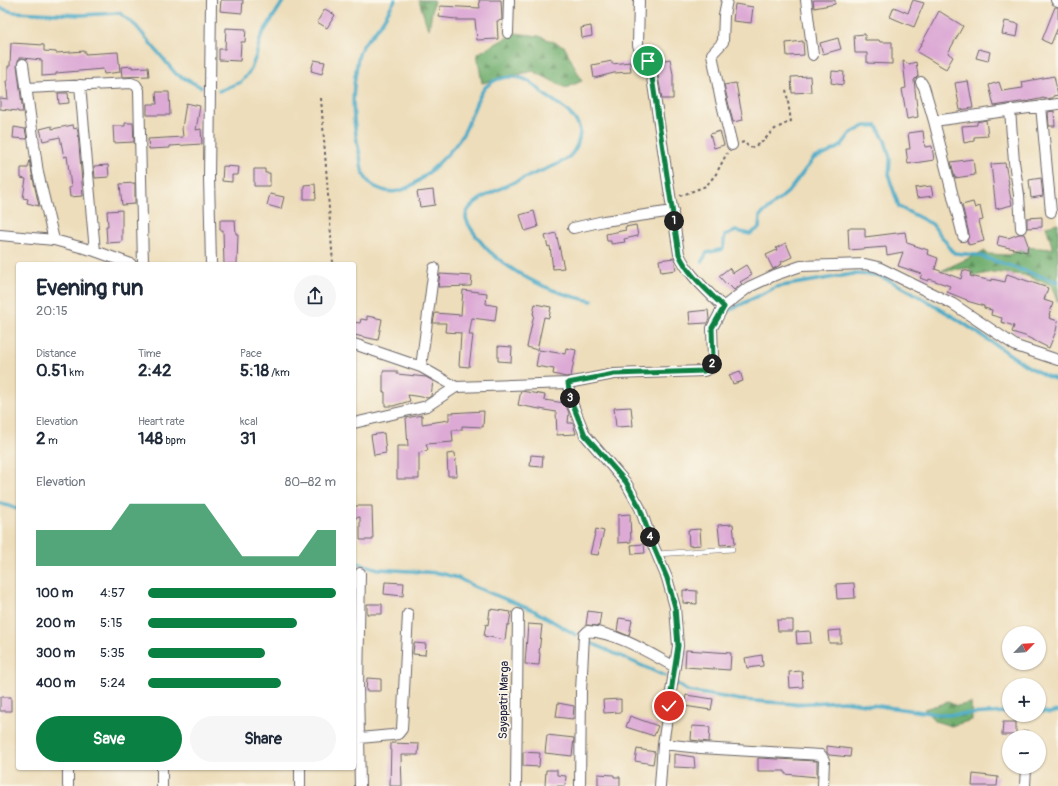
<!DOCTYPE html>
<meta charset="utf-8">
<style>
:root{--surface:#fff;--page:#f6f6f7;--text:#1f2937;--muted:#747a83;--accent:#0b8043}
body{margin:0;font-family:Pangolin,sans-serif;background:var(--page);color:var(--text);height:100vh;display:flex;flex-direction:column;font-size:15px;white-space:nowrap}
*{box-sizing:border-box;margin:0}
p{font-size:13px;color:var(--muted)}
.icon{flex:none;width:22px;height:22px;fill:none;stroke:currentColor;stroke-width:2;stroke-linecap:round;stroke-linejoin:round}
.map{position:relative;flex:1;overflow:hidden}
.details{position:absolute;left:16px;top:262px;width:340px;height:508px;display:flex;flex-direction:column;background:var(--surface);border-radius:4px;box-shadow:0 1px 3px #0004}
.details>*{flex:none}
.needle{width:26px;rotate:65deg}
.buttons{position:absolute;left:1002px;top:626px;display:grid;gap:8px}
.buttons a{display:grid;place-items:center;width:44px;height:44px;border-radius:50%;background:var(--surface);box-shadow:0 1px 3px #0004;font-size:20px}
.pin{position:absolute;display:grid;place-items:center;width:34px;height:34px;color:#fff;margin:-17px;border:2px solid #fff;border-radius:50%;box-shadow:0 1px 4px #0007}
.km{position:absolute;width:20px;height:20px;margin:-10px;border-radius:50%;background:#222;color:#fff;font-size:11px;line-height:20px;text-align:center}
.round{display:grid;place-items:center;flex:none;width:42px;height:42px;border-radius:21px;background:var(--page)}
.headline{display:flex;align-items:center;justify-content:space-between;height:68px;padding:0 20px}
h1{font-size:22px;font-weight:800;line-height:30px}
.stats{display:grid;grid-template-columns:repeat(3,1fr);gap:6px;height:68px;padding:4px 20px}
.stats div{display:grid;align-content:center}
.stats b{font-size:17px;font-weight:800}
.stats small{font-size:11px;font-weight:400}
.stats p{font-size:11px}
.chart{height:112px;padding:8px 20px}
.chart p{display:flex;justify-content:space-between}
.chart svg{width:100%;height:72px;margin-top:4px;fill:var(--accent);opacity:.7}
.action{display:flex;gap:8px;margin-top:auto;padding:8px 20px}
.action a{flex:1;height:46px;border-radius:24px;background:var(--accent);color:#fff;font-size:16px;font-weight:800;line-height:46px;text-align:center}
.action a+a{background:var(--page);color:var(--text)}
ul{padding:0 20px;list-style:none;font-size:13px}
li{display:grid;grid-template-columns:64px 48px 1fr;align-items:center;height:30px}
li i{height:10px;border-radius:5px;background:var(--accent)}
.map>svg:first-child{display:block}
.forest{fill:url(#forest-firs);stroke:#4a6855}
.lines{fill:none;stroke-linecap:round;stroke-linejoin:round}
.stream{stroke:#48aac7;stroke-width:3.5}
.building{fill:#ddaad6}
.service-casing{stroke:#696367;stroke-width:6}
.minor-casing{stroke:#696367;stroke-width:12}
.path{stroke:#696367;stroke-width:2;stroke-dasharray:3 3;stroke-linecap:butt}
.service{stroke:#fff;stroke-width:5}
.minor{stroke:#fff;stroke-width:10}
.route-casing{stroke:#fff;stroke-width:8}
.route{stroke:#0b8043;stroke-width:5}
.labels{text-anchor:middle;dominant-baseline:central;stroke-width:3.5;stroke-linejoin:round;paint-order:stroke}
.street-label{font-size:12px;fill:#22223b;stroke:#fbf7ec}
</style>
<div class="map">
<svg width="1058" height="786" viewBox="0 0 1058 786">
<defs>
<pattern id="forest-firs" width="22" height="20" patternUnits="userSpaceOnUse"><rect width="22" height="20" fill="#72af6f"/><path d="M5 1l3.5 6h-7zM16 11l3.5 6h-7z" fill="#5d8e5c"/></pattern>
</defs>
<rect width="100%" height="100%" fill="#fbf7ec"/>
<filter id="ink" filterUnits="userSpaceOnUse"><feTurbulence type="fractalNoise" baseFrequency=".025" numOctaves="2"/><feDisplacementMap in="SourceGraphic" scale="8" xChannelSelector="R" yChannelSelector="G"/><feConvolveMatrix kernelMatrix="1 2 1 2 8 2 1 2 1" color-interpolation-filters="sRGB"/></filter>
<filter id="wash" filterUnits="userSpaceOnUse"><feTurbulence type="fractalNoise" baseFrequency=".012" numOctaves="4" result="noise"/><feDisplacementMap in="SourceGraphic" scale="16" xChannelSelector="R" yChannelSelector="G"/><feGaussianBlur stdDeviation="0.9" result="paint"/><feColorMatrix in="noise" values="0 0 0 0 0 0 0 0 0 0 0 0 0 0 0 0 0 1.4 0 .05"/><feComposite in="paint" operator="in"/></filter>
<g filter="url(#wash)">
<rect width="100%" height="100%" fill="#edddba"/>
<path class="forest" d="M419,0h15l-5,29 -2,-3z
M515,33l24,3 25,10 18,35 -16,7 -33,-17 -51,12 -5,-29z
M1058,223v80l-7,-18 -27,-10 -31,-3 -19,4 -5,-8 -28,3 43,-20 4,3 21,1 16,-8 28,2 -7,-23z
M948,702l9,4 14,-3 1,17 -21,6 -16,-5 -11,-12z"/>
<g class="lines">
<path class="stream" d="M395,0c-6,9 -10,19 -17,27 -5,8 -13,14 -17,22 -4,7 -4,19 -6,28 -4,26 -1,53 5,79 1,6 1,14 4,19 5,10 12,13 22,16 5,1 11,1 16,-1 17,-5 52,-40 61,-56 8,-13 14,-41 25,-49 11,-9 30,-11 42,-3 7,4 12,11 18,15 11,7 31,21 32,34 0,3 -1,6 -1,8 -2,9 -8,18 -16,22 -16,11 -100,34 -97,57 2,9 17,27 23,33 29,26 65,43 103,50
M0,8l13,4 68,3 39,-2 16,13 40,48 25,13
M219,91l22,-9 9,-11 6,-15 5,-20 23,-36
M702,261l5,-8 16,-4 2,-14 11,-4 14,3 9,-6 1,-12 28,-24 26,-34 12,-4 15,-8 9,-12 15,-8h12l8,15 5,17 -1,19 10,30 33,17 22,29 23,2 81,27
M728,311l48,-24 77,-13 24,1 28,13 52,31 70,47 19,10 12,4
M0,503l18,6
M354,562l25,7 60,4 19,5 17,9 60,24 41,24
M591,643l74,33
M676,683l11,8 54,9 54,4 48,-3 102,14 64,-3
M1039,711l11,2 8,-2"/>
</g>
<g id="blocks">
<path class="building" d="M221,0h22l-1,13 -22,-2z
M479,0h22l1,20 -5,1 1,18 -21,1 -2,-20h-19v-1l-17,-2 1,-11 40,2z
M813,0h22v4l-21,4z
M913,0l11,3 -10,24 -24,-10 4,-10 14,6z
M735,4l18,3 -2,16 -18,-2z
M1055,7h3v20l-7,17 -9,-4z
M325,9l10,6 -8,13 -10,-6z
M939,11l24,15 -15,27 5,4 -7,12 -29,-17z
M1005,21l14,3 -2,13 -15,-3z
M591,26l1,10 -10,2 -1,-10z
M226,28l20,1 -1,13h-4l-1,19 -21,-1v-11h6z
M865,34v6h14l1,2h12v22l-25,-1v-10h-12l-1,-18z
M838,38l3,11 -18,5 -3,-11z
M803,41l1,14 -17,1 -1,-13z
M11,43l33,2v6l12,1v1l29,-2v3l33,-2 2,20 -16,2 -1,-5 -47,4v2l-14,1v-16l-19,-2h-4l-2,7 6,47h-5v-1l-18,-2v-11l8,1 -2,-18h2v-15h2z
M979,49l11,3 -2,9 -12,-3z
M670,59l3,15v25h-11l-5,-29 -2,-8z
M314,60l11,2 -3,12 -11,-3z
M612,61v3l18,-2 1,10 -17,1 -20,5 -2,-13z
M903,61l6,3 7,-2 2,14 -4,4 4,37 -11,2 -5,-30 4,-1z
M132,66v2l16,-1 1,9 -27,1 -1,-10z
M832,71l12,1 -1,13 -12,-2z
M810,76l1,16 -19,1 -1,-16z
M1054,76l4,19 -5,1v2l-9,1v-1l-14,3 -3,1v-1l-33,5 -5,-21 10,-3 3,9 21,-3 -1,-6z
M968,81l5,27 -13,2 -5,-27z
M736,83l7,37 -10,2 -9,-37z
M156,92h13l1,23h-23v-11h10z
M58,93h10l1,10 -10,1z
M186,103l14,3 -4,24 5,-1 1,15 -32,2v2l-21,1 -1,-10 35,-2 -1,-9z
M1054,111l1,15h-6l-1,-14z
M986,120l2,16 -14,1v4l-10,2 -2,-17 15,-1v-3z
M125,123h8l1,19 -20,1 -1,-17h12z
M73,125l1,4 3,-1 1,4 5,64 -13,1 -1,-9 2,-1 -4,-31 -3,1 -4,-20 -17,4 -3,-12 12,-3v3z
M14,127l11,2 2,10 -14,-1z
M720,131l4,14 -10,3 -4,-14z
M923,131l2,16 7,-1 2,14 -26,4 -2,-15h4l-2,-16z
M973,159l2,16 -20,3 -4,-16z
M30,160l2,14 7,32 -12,-3 1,-4 -5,-1 3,-19 -5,-1v-10h7z
M1005,163l4,21h-1l4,21 -16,4 -5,-45z
M108,165l1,12 -14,1 -1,-12z
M223,166l16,1 -1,8h-6v7l-10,-1z
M254,169h11v4h5v13h-16z
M1041,178l2,18 -12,2 -2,-18z
M135,183v21l-13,1 -2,-21z
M315,184l1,15h-12v-14z
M931,186l2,10 -16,2 -2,-10z
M433,190l2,15 -15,2 -3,-15z
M270,194l14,3 -3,12 -14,-4z
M973,202l2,6 5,-2 3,14 -4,1 5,20 -15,4 -2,-4 2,-7 -7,-29z
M122,210v32l-15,1 -1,-17h2l-1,-15z
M534,211l4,16 -13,4 -5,-16z
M1042,217v10l-15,1v-10z
M220,220h15l1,14h2l-1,30h-13l-1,-34h-3z
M636,225l2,11 -14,3 1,3 -14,2v-3h-4l-1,-7 20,-4 -1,-3z
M848,228h17v9l40,-5 2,11 21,7 -1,4 11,4 -3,11 26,10 2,-9 8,2 -1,4 22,5v-2l13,3 2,-8 41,14 -4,12 9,3 -4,12h1l-1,3 9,3 -2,10 -7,17 -24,-12 -13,-4 2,-6 -13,-4 1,-4 -11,-3 1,-5 -8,-2v-2l-17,-5v-1l-20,-8 3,-6 -21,-7 -1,2 -8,-3 2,-4 -24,-8 5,-14 -16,3 -1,-8 -37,3z
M556,233l8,35 -11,1 -3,-23 -2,1 -3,-11z
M1019,234h5l4,11 -1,7 -30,-7 2,-9 9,2z
M786,243l6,14 -11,5 1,2 -9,5 -7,-14 11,-5 -1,-2z
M674,258l2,12 -15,2 -2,-12z
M746,265l6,10 -12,7 2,2 -8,6 -7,-7 -1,1 -7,-8 10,-8 4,5z
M440,274l32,2 -1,10 -33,1z
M463,290l24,3 -1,11 11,2 -2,15 -23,-3 -3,17h4l-4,32 -10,-1 2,-33 -16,-1 1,-9h-13l2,-10 26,2z
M535,304l16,3 -2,11 -5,-1 -7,33 -10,-3 7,-33h-1z
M708,310l1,9 -2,4 -17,1 -1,-12z
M367,316l15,3 -4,21 -24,-5v-13l6,1 1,-4 6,1z
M498,346l14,1 -1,15 -13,-1z
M566,348l10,2 -5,26 -5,1 -13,-3 1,-5 -18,-3 3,-16 26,4z
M383,371h14v3l29,3 7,4 -2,15 -3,2 -20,-3 2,6 -17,5h-8v-14h-2z
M740,371l3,10 -10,3 -4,-9z
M521,391l24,4 -1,5 21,3 4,10 -1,10h5l3,11 -19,1 -1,-23 -38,-7z
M631,407l2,19 -17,1 -2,-19z
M484,411l-1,16 -21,-1v4h-10l1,12 -27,2 2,6 -9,3v26h-22v-33h11l-2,-28 16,-3v9l27,-4v-7z
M384,433l2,20 -12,2 -3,-20z
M455,453l2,23h-9l-1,-22z
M531,455l12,1 -1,11 -12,-1z
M354,506h18l1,34h-13v-23l-6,1z
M630,514l1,28 -13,1v-28z
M733,524l2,20 -15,1 -2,-20z
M596,529l8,2 -6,24 -8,-1z
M700,529l1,16 -12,1 -1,-16z
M644,544l1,9 -13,1 -1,-9z
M385,582l19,1 -1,13 -19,-2z
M854,583l1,15 -18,1 -1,-15z
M683,590l14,1v13l-14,-1z
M367,604h15v10h-15z
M490,609l21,3 -2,13h-2l-2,15 -21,-4 2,-12 2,1z
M588,611l13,2 -2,13 -13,-1z
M619,618l13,2 -3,16 -12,-5z
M777,620h16v11h-15z
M528,624l14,1 -3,28h1l-1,12 -14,-1z
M841,630v13h-12l-1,-12z
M810,631l1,12 -14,1 -1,-12z
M414,643l12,1 -1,11 -12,-1z
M686,650l45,3 -1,17 -45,-3z
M762,655l1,11 -16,2 -2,-10z
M802,671l1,16 -13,1 -1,-16z
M367,678l14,1v12h-15z
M686,695l27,4 -2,11 -27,-4z
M0,697h11v14h-11z
M621,699v13l-17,1 -1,-13z
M558,703l16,3 -1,13 -17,-2z
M630,716l28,10 -4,10 -28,-9z
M1003,722h13v13h-14z
M692,726l18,1 -1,15 -18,-2z
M547,735l27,3 -2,18 -27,-3z
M391,743l28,1 -1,11h-17l1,31h-12z
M827,746l24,3 -1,8 -21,-2 -2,-3z
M637,749l18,3 -2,12 -18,-3z
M523,752l17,1 -1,14 -16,-1z
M674,754l20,3 1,11 -21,-1z
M758,758l59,3v16l-32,-3v-3h-27z
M546,770h11v5l9,1 -1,10h-20z
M598,774l16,1v2h6v9h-22z
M973,774l25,3 -1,9h-25z"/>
</g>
</g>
<g filter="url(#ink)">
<use href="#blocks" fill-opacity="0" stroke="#696367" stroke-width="1"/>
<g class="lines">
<defs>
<path id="service" d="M657,554l75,-5"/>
<path id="minor" d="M211,0l-2,178 2,86
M639,0l-1,45c3,10 11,16 13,26l28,183c9,21 29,37 44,53
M727,0l-3,15 -1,27 -11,12 8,42 12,49
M806,0l7,55
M1056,0l2,1
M508,33l1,-33
M23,64l15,109 16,67
M921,82l3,5 10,34 29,115
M80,85l15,166
M27,88l104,-5 5,2 3,5 4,174
M1041,106l10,106
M1010,110l4,52 5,33 2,33
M934,121l124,-17
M573,228l31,-7 69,-10
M0,235l54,5 41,11 36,13
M354,344l67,23 35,20 -29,19 -73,17
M421,367l13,-99
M568,383l2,15 15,37 41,48 14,25 13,37 14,33 8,29 3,39 -15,98 -3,42
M456,387l112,-4 46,-9 90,-3 7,-3 2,-9 -1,-31 11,-21 26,-20 26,-12 26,-9 64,-2 13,3 75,37 63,42 42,14
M360,573l-2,114 2,99
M1026,737v-1
M360,738l32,-3 6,-1 4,-5 6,-115
M663,744l37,4 121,7 3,5 -1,26
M68,768v18
M162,768v18
M300,768v18
M516,786l2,-172
M580,786l1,-95 3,-56 4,-4c30,2 61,22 87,36
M1025,786l1,-19"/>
</defs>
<use href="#service" class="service-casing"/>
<use href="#minor" class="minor-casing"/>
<path class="path" d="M321,98l12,166
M741,143l3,-1 6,6 11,-5 14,-14 16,-8 -5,-32
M680,196l26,-10 10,-12 11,-21"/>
<use href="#service" class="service"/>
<use href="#minor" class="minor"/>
</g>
</g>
<g class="lines" filter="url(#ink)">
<defs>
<path id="route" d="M648,61l3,10 28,183c9,21 29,37 45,53l-12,21 1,31 -2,9 -7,3 -90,3 -46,9 2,15 15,37 41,47 14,26 13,37 14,33 8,29 3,39 -9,60"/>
</defs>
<use href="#route" class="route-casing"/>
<use href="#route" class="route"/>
</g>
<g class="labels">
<g class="street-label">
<text transform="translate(504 700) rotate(-89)">Sayapatri Marga</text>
</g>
</g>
</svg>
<div class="buttons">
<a><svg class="needle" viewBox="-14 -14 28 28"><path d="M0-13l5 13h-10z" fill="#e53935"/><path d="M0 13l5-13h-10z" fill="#747a83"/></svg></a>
<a>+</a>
<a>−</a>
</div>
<div class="pin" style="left:648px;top:61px;background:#1e9e55"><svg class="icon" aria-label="arrive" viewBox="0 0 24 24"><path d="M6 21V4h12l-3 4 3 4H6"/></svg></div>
<div class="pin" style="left:669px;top:706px;background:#d93025"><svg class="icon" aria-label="check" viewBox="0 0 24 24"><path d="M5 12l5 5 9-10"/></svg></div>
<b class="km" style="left:674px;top:221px">1</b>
<b class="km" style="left:712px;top:364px">2</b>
<b class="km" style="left:570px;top:398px">3</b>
<b class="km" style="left:650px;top:537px">4</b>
<section class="details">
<div class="headline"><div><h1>Evening run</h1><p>20:15</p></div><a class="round"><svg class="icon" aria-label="share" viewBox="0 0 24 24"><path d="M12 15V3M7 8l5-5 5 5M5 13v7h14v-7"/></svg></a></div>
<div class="stats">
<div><p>Distance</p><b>0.51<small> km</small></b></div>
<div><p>Time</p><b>2:42</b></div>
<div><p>Pace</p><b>5:18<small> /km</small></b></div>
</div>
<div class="stats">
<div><p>Elevation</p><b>2<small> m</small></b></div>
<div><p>Heart rate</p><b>148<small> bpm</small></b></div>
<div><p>kcal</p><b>31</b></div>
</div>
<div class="chart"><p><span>Elevation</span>80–82 m</p>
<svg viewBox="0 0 160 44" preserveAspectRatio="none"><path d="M0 44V22L10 22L20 22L30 22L40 22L50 6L60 6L70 6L80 6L90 6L100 22L110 38L120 38L130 38L140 38L150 22L160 22V44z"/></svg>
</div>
<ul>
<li><b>100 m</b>4:57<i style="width:100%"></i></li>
<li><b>200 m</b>5:15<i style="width:79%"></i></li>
<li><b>300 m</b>5:35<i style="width:62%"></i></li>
<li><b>400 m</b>5:24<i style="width:71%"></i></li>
</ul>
<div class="action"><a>Save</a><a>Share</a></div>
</section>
</div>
